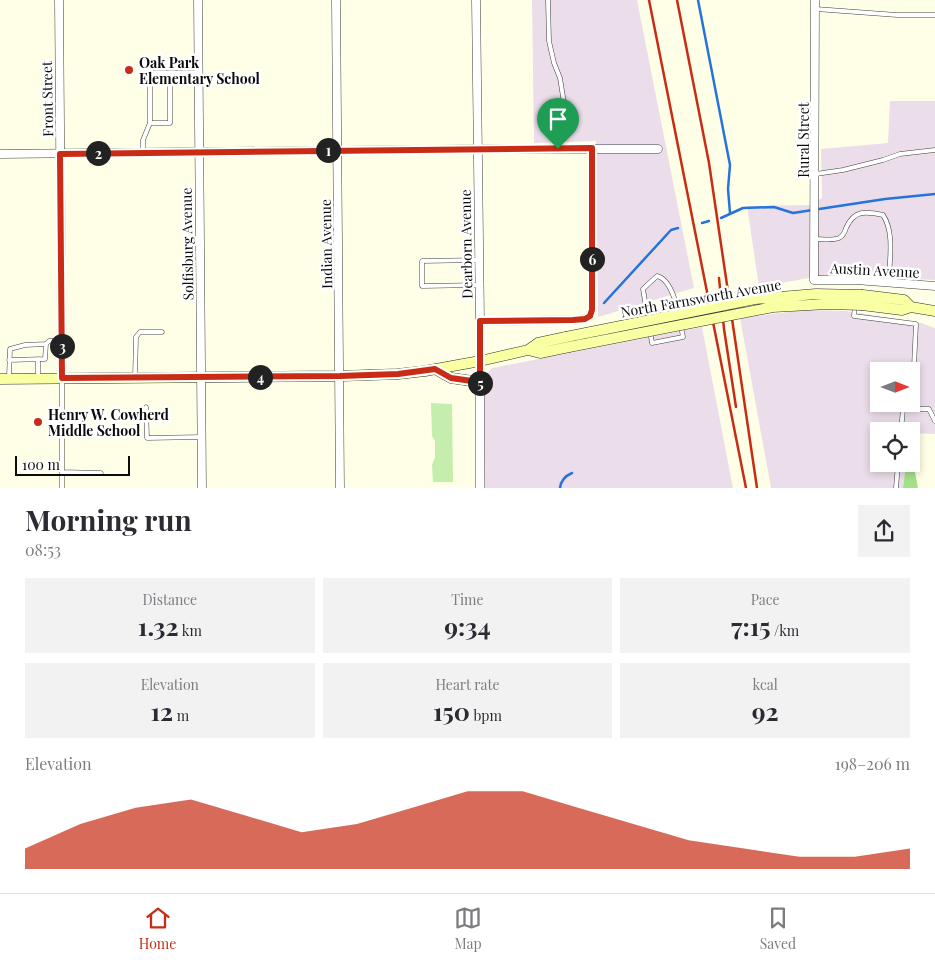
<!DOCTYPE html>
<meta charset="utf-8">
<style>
:root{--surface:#fff;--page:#f2f2f3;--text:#2b2b33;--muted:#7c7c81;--line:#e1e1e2;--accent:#c82c15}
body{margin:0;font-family:"Playfair Display",serif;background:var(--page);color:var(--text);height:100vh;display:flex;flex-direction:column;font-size:19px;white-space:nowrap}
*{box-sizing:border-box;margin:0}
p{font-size:16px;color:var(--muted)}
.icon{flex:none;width:28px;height:28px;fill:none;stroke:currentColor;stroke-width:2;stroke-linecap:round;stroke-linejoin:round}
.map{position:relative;height:488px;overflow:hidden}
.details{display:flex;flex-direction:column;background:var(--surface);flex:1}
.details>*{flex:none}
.needle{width:32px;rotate:90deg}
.fabs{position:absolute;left:870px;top:362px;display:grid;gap:10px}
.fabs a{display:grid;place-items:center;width:50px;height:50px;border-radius:0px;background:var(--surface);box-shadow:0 2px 8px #0003;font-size:25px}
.scale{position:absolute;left:15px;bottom:12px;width:115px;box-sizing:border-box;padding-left:5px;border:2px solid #0b0b0b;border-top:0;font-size:14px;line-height:18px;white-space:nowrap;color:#0b0b0b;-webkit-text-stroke:4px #fff;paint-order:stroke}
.pin{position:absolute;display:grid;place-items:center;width:42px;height:42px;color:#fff;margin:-51px -21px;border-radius:50% 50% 50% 0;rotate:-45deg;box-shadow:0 0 5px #0007}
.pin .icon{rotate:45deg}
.km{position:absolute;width:25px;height:25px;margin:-12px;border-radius:50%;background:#222;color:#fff;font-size:14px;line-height:25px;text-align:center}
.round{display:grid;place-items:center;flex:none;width:52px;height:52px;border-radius:0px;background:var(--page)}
.overview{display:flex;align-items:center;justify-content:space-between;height:85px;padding:0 25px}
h1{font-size:28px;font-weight:700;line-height:38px}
.stats{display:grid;grid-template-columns:repeat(3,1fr);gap:8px;height:85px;padding:5px 25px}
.stats div{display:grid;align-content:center;border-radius:0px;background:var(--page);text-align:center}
.stats b{font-size:25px;font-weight:700}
.stats small{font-size:14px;font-weight:400}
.stats p{font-size:14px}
.chart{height:140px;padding:10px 25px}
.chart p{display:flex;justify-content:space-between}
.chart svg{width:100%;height:90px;margin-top:5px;fill:var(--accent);opacity:.7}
.menu{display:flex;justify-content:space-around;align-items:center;height:70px;border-top:1px solid var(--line);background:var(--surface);font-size:14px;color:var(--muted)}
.menu a{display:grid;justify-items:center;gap:2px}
.menu .selected{color:var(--accent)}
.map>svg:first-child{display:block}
.industrial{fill:#ebddea;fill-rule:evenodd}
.green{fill:#c4edae}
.forest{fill:#a3e08c}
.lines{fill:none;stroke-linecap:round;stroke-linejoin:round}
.stream{stroke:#2673db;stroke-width:2.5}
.service-casing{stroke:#3e3e3e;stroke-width:5}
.minor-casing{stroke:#3e3e3e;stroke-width:9}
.secondary-casing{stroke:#2d2d2d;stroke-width:11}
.service{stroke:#fff;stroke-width:4}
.minor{stroke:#fff;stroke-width:8}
.secondary{stroke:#f9ffa3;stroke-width:10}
.rail{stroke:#c82c15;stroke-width:2.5}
.secondary-bridge-casing{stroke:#2d2d2d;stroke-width:11;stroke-linecap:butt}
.secondary-bridge{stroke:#f9ffa3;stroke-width:10}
.route-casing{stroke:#fff;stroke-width:10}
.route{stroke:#c82c15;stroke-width:6}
.poi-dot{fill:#c82c15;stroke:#fff;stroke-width:2}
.labels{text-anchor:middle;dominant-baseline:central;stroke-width:5;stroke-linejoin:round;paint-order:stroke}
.poi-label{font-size:14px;font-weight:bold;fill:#0b0b0b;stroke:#fff;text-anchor:start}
.street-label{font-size:14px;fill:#0b0b0b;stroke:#fff}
</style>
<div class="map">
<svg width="935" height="488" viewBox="0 0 935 488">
<rect width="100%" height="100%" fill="#ffffe8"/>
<path class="industrial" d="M532,0h105l57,288 -96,29 -2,-176 -62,2z
M890,101h45v179l-110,-5 -66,12 -12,-81 64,-1 11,-7 -1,-49 67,-6z
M804,310l42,1 75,12 14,5v106l-24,-1v-2h-32v33h27l-3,24h-132l-31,-170zM879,371h32v33h-32z
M702,327l31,161h-248l-2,-107 2,-5 7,-8z"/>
<path class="green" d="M431,403l21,1 1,78h-20l-1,-17 3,-8v-16l-3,-5z"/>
<path class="forest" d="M911,451l7,37h-15l3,-24h5z"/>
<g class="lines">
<path class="stream" d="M698,0l32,165 -2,24 2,24
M721,218l22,-10 31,-1 19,6 92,-14 50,-5
M702,223l7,-2
M604,303l67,-73 7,-2
M560,488c1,-8 5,-12 12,-15"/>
<defs>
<path id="service" d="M548,0l1,41 5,22 6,15 4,25 -5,17 -1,29
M816,9l81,6h38
M150,123h20v-50
M143,152v-12l7,-17v-50h48
M816,174l27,-4 40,-10 17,-6 35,-4
M815,239c7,0 17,2 24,-1 4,-2 6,-6 7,-10 8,-18 19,-17 37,-13 12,18 6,46 6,67
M479,260l-57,1v25l57,-1
M657,276c18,4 23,46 26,61l-31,6 -9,-54z
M855,305l-1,11 62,8 -4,85
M46,344l3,-3 13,-1
M9,377l1,-28 15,-4 21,-1 -1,15 -36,1
M38,377v-18
M135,378l1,-41 4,-5h22
M146,407l1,31 55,-1
M901,431l2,-22h26l6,12
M62,472l39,1
M62,488v-108
M896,488l2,-24"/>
<path id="minor" d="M59,0l3,378
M198,0l4,488
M336,0l4,488
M476,0l4,321v167
M815,0l-1,280h42l79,6
M0,154l487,-5h171
M480,321l93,-1 12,-1 5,-3 2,-6v-162"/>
<path id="secondary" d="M863,295l41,5 7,7 24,4
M862,305l40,5 9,-3
M528,350l12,3 29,-6
M435,369l16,9 21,3 8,7
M0,379l340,-3 58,-2 27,-3 55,-10 48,-11 10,-7 28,-6"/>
</defs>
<use href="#service" class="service-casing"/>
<use href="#minor" class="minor-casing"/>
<use href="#secondary" class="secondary-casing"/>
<use href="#service" class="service"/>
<use href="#minor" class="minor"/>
<use href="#secondary" class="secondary"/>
<path class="rail" d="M649,0l97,488
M677,0l32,163 48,325
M719,278l5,51 12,78"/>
<defs>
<path id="secondary-bridge" d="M566,337l189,-38 61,-5 47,1
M569,347l204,-40 54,-3 35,1"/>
</defs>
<use href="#secondary-bridge" class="secondary-bridge-casing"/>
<use href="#secondary-bridge" class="secondary-bridge"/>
</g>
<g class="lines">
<defs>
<path id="route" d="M592,148v162l-2,6 -5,3 -12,1 -93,1v67l-8,-7 -21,-3 -16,-9 -37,5 -58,2 -278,2 -2,-224z"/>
</defs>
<use href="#route" class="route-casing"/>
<use href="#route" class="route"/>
</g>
<g class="poi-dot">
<circle cx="129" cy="70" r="5"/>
<circle cx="38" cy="422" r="5"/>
</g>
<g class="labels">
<g class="poi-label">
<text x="139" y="62">Oak Park<tspan x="139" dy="16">Elementary School</tspan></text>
<text x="48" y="414">Henry W. Cowherd<tspan x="48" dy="16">Middle School</tspan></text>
</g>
<g class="street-label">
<text transform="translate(47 99) rotate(-91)">Front Street</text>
<text transform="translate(803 140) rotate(-90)">Rural Street</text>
<text transform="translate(187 244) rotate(-91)">Solfisburg Avenue</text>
<text transform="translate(326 244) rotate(-91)">Indian Avenue</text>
<text transform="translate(466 244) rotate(-91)">Dearborn Avenue</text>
<text transform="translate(875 270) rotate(3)">Austin Avenue</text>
<text transform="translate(701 298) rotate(-10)">North Farnsworth Avenue</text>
</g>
</g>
</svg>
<div class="fabs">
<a><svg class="needle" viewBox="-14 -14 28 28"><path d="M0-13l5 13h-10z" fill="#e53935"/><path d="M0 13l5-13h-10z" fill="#7c7c81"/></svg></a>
<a><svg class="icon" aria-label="locate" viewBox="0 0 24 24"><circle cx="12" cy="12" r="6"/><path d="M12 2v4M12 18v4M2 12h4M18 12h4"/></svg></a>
</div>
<div class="scale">100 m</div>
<div class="pin" style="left:558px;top:149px;background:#1e9e55"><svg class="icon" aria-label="arrive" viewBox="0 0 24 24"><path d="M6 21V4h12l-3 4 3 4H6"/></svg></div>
<b class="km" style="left:328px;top:150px">1</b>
<b class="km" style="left:98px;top:153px">2</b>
<b class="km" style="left:62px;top:346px">3</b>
<b class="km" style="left:260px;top:377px">4</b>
<b class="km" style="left:480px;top:383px">5</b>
<b class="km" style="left:592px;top:259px">6</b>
</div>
<section class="details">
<div class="overview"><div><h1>Morning run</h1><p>08:53</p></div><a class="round"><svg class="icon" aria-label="share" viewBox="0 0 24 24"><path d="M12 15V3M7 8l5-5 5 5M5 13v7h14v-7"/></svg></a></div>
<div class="stats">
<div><p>Distance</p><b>1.32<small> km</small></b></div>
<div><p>Time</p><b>9:34</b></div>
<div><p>Pace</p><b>7:15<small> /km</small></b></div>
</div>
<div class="stats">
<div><p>Elevation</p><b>12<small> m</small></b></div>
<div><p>Heart rate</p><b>150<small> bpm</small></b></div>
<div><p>kcal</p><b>92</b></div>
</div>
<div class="chart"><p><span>Elevation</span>198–206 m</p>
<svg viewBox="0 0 160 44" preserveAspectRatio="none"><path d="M0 44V34L10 22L20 14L30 10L40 18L50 26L60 22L70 14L80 6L90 6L100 14L110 22L120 30L130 34L140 38L150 38L160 34V44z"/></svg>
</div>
</section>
<nav class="menu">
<a class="selected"><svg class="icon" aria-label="home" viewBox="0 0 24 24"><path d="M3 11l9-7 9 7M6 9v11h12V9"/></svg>Home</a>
<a><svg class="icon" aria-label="map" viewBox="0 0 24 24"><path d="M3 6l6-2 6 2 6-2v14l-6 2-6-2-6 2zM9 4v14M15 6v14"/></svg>Map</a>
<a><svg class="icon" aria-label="saved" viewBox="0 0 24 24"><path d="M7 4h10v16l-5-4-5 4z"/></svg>Saved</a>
</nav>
